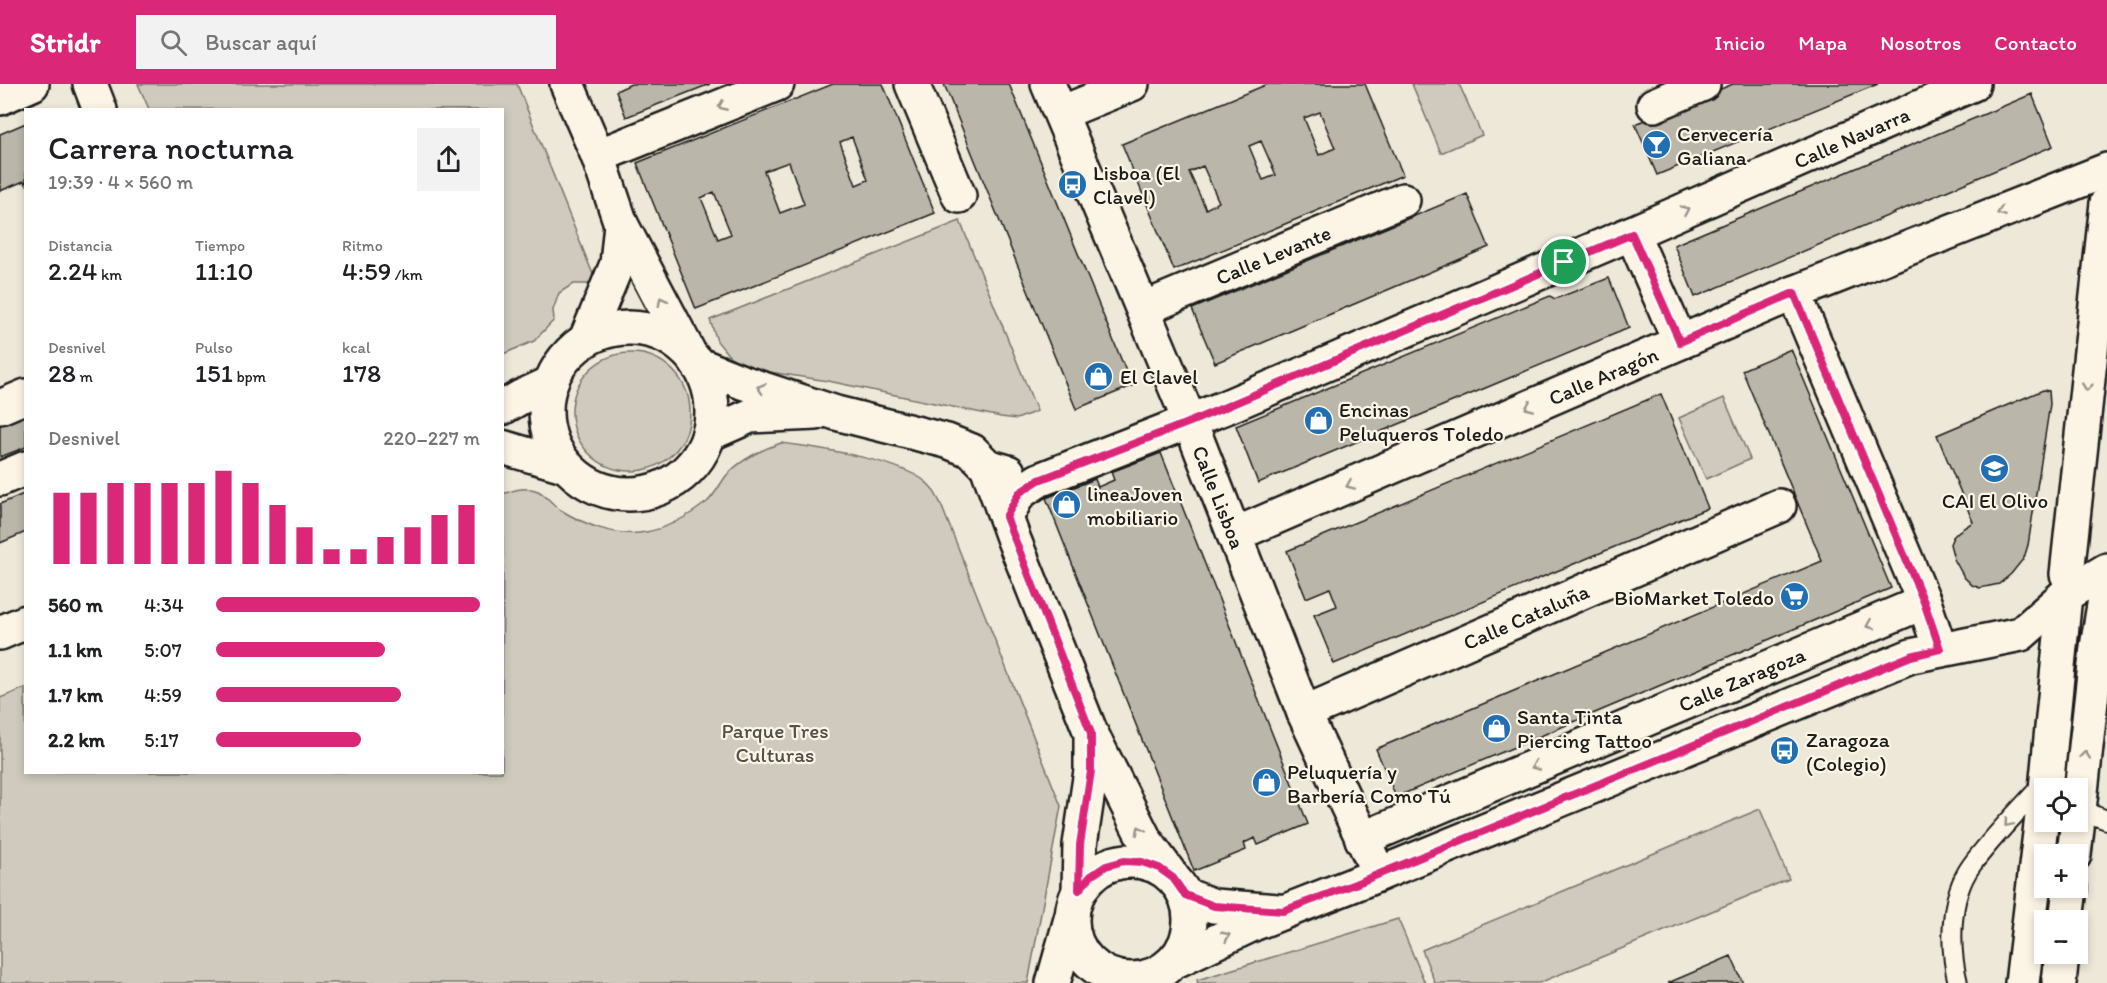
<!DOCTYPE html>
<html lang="es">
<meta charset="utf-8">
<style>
:root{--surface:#fff;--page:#f2f2f2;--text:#202124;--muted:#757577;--accent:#db2777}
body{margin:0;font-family:Itim,sans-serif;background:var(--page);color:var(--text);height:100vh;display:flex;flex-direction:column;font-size:22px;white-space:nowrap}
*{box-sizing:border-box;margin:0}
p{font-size:20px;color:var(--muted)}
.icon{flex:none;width:33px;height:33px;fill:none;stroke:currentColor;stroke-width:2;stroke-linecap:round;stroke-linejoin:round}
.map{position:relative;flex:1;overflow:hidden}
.details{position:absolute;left:24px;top:24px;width:480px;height:666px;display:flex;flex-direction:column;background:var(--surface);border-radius:0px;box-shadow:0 3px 9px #0003}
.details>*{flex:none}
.buttons{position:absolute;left:2034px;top:694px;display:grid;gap:12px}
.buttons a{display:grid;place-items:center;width:54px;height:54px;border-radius:0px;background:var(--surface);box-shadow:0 3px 9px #0003;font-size:30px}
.pin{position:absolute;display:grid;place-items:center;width:51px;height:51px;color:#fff;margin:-26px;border:3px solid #fff;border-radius:50%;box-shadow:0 2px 6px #0007}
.round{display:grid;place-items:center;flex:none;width:63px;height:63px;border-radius:0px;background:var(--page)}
.summary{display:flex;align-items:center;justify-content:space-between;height:102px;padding:0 24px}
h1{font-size:33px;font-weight:600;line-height:45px}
.metrics{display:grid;grid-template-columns:repeat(3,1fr);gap:9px;height:102px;padding:6px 24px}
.metrics div{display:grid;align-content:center}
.metrics b{font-size:26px;font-weight:600}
.metrics small{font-size:16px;font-weight:400}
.metrics p{font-size:16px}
.chart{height:168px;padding:12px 24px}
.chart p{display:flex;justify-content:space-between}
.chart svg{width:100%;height:108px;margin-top:6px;stroke:var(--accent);stroke-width:6}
ul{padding:0 24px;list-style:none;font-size:20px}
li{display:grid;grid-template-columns:96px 72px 1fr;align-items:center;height:45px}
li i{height:15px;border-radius:8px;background:var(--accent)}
header{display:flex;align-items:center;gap:36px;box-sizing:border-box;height:84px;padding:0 30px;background:var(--accent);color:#fff}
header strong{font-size:28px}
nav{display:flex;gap:33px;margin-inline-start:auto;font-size:21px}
.search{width:420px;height:54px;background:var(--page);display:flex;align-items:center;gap:15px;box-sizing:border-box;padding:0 21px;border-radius:0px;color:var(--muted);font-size:22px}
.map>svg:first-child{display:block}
.green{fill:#cfcabd;stroke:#76736c;stroke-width:1.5}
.building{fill:#bab6aa;stroke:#1c1c1c;stroke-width:1.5;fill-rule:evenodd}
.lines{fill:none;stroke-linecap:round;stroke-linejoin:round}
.service-casing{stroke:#1c1c1c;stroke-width:22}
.minor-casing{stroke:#1c1c1c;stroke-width:38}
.primary-casing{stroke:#1c1c1c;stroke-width:38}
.service{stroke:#fcf5e5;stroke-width:18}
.minor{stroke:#fcf5e5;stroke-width:33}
.primary{stroke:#fcf5e5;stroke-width:33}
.oneway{stroke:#97938b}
.route-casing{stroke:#fff;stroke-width:12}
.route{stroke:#db2777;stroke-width:8}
.labels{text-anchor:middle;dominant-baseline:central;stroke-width:4.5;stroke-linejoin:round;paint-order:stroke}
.poi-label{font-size:21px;fill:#1c1c1c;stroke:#fcf5e5;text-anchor:start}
.street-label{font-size:21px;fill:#1c1c1c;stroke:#fcf5e5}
.park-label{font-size:21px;fill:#52504c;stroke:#fcf5e5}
</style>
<header>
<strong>Stridr</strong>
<div class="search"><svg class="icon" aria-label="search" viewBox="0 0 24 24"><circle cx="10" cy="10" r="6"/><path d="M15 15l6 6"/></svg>Buscar aquí</div>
<nav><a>Inicio</a><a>Mapa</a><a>Nosotros</a><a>Contacto</a></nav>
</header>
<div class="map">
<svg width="2107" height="899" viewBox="0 0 2107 899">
<rect width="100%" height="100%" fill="#eee8d9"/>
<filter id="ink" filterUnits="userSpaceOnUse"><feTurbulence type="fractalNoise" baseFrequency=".0167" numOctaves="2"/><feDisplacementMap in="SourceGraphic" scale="12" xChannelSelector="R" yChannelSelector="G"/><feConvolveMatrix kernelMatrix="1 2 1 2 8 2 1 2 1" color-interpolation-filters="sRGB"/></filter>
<g filter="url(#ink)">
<path class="green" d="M138,0h379l77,193 -5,7h-16l-14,9 -6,17 1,10 -20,21 -31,13 -1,-244 -353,-1z
M1412,0h47l23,51 -41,18z
M960,137l77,190 -20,8 -16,-2 -173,-36 -78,-12 -21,-13 -12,-15 -7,-21z
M572 328a59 59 0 1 1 118 0a59 59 0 1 1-118 0Z
M1724,314l26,61 -44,20 -27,-61z
M781,359c33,4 128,18 149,43 4,4 7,11 10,16l121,304 -33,177h-1028v-285l25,-10 1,84h476l1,-278c10,-4 24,-8 35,-3 8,4 14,13 21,18 24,15 58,29 87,23 22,-4 44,-17 61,-30 8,-7 13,-18 19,-26 15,-17 34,-26 55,-33z
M1760,725l29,70 -250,104h-104l-13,-33z
M1398,835l27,64h-227l-1,-3z"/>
<path class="building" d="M631,0h79l-84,33 -10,-26z
M833,0h50l52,129 -239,96 -59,-146zM852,53l16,43 -12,5 -16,-43zM789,78l15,42 -24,9 -16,-42zM714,108l17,42 -13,5 -17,-41z
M944,0h65l123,302 -56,23z
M1268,0h97l38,91 -229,95 -52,-126zM1320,28l15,36 -16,7 -15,-37zM1261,57l15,34 -13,5 -14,-34zM1203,82l16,36 -13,7 -17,-37z
M1733,0h145l-221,91 -22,-51z
M2032,10l21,52 -358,151 -21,-52z
M26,39v61l-2,-3 -24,10v-57z
M1467,110l22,53 -274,116 -23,-54z
M1609,194l20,50 -371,155 -22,-57 314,-130 5,3z
M1791,265l100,239 -495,209 -20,-48 446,-188 -80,-191z
M2043,306l6,1 1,13 -22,141 -4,13 -13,16 -12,10 -19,4 -8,-3 -8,-8 -10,-18 -4,-15 3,-7 6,-6 14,-9 -36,-87z
M1661,310l47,114 -374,156 -20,-49 23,-9 -7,-18 -24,10 -19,-47z
M26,323v40l-26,10v-40z
M1161,369l147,371 -50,21 -3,-7 -11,5 2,7 -52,21 -148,-373 49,-19 3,8 16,-7 -3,-8z
M26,409v39l-26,11v-39z
M1731,872l12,27h-75z"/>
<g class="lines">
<defs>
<path id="service" d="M2079,726l28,10
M1958,899c-9,-36 -9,-86 13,-117 21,-29 48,-55 71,-81"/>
<g id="minor">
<path d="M90,0l10,26"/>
<path d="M567,0l31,72 23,68 67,127"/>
<path d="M912,0l47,112"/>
<path id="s1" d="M1048,0l142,338 114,291 75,161"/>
<path d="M0,14l32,-14"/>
<path d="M1654,21l49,-21"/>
<path d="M1061,29l71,-29"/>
<path d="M598,72l179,-72"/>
<path d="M1632,149l48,109"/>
<path d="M1794,209l130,309 16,47"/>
<path id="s2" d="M1143,225l260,-109"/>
<circle cx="629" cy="327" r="83"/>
<path d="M587,253l30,-73 4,-40"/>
<path d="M697,280l45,18 94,31 111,28 25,10 15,15 21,6"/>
<path d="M0,323l26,-11"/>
<path d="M502,324l19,-11 28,-13"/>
<path d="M709,350l41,-18 66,-3"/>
<path d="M502,363l62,18"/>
<path d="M987,382l27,74 77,193 54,107 28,38"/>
<path d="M0,395l26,-11"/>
<path id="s3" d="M1006,433l13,-24 20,-13 187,-73 406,-174 341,-149"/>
<path id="s4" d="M1234,451l560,-242 313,-123"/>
<path d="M0,549l26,-11"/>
<path id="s5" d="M1304,629l475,-207"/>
<path id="s6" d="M1362,755l562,-237"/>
<circle cx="1131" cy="836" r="59"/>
<path d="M1079,806l1,-45 11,-74v-33"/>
<path d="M1185,811l29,11 64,5"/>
<path d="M1173,878l80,-38 102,-40 556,-228 110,-22 44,-39 42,-25"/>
<path d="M1053,899l18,-64"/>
</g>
<path id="primary" d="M2067,490l40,-371
M2046,705l19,-194
M2074,771l23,-208 10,-60
M2066,837l4,-33
M2022,899l22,-183
M2059,899l3,-29"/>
</defs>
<use href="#service" class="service-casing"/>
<use href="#minor" class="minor-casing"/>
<use href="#primary" class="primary-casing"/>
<use href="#service" class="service"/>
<use href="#minor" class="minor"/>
<use href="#primary" class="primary"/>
</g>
<defs><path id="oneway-chevron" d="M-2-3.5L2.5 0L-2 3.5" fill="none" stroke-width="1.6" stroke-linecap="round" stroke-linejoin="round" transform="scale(1.5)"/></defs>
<g class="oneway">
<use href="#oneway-chevron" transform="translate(722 22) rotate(158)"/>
<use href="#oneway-chevron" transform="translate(1685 126) rotate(-24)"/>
<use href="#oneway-chevron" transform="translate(2001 128) rotate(159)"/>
<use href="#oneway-chevron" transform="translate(662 217) rotate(-118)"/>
<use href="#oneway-chevron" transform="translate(2087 303) rotate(96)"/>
<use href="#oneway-chevron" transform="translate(761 304) rotate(-162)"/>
<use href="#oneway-chevron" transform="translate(1529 323) rotate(157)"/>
<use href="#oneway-chevron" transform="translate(1350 401) rotate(157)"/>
<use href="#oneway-chevron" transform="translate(1870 541) rotate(157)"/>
<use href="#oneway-chevron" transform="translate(2085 671) rotate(-84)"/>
<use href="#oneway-chevron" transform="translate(1535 682) rotate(157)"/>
<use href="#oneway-chevron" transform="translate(2008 739) rotate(131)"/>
<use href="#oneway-chevron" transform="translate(1140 746) rotate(-116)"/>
<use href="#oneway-chevron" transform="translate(1226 852) rotate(-25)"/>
</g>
</g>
<g class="lines" filter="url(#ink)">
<defs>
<path id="route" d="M1632,150l48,108 114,-49 130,309 16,47 -29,7 -556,228 -72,27 -69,-5 -29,-11 -12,-17 -14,-10 -17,-6 -18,-1 -18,5 -15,10 -12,14 1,-45 11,-74v-38l-85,-216 13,-24 20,-13 151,-58z"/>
</defs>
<use href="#route" class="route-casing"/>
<use href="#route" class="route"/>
</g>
<defs>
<symbol id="bar-disc" viewBox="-11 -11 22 22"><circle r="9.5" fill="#1f6fb2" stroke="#fcf5e5"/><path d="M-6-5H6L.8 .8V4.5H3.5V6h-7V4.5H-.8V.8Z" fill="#fff"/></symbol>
<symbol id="bus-disc" viewBox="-11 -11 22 22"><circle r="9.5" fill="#1f6fb2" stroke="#fcf5e5"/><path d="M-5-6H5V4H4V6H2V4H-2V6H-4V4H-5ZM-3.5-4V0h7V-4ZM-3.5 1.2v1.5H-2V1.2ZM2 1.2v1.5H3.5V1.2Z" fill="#fff"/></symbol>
<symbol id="shop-disc" viewBox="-11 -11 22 22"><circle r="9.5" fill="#1f6fb2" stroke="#fcf5e5"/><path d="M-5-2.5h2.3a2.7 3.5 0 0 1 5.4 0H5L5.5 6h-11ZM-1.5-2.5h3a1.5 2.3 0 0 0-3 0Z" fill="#fff"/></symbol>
<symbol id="school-disc" viewBox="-11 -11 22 22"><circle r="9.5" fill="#1f6fb2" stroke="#fcf5e5"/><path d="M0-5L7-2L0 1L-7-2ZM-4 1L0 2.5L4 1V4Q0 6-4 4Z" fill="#fff"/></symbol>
<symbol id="supermarket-disc" viewBox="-11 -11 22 22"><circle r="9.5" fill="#1f6fb2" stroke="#fcf5e5"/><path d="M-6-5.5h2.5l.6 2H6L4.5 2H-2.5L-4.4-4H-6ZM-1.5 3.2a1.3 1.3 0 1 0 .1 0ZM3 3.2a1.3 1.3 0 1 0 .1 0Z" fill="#fff"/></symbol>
</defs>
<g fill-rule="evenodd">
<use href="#bar-disc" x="1640" y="44" width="33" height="33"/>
<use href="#bus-disc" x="1056" y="84" width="33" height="33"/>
<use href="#shop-disc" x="1082" y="276" width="33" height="33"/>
<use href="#shop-disc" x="1302" y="320" width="33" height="33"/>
<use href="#school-disc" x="1978" y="368" width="33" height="33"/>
<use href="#shop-disc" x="1050" y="404" width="33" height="33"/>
<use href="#supermarket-disc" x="1778" y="496" width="33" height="33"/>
<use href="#shop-disc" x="1480" y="628" width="33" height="33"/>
<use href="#bus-disc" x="1768" y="650" width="33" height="33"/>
<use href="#shop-disc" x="1250" y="682" width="33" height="33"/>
</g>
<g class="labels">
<g class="poi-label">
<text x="1677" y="49">Cervecería<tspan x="1677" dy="24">Galiana</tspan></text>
<text x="1093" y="88">Lisboa (El<tspan x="1093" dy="24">Clavel)</tspan></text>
<text x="1120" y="292">El Clavel</text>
<text x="1339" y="325">Encinas<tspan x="1339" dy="24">Peluqueros Toledo</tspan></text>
<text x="1087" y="409">lineaJoven<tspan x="1087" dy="24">mobiliario</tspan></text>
<text x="1995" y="416" text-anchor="middle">CAI El Olivo</text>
<text x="1774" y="513" text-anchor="end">BioMarket Toledo</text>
<text x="1517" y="632">Santa Tinta<tspan x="1517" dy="24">Piercing Tattoo</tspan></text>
<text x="1806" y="655">Zaragoza<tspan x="1806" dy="24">(Colegio)</tspan></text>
<text x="1287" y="687">Peluquería y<tspan x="1287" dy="24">Barbería Como Tú</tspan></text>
</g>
<g class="street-label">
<text stroke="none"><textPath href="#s3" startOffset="933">Calle Navarra</textPath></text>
<text stroke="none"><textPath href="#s2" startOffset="141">Calle Levante</textPath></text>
<text stroke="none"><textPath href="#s4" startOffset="402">Calle Aragón</textPath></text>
<text stroke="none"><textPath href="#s1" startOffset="447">Calle Lisboa</textPath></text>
<text stroke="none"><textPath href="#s5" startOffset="242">Calle Cataluña</textPath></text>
<text stroke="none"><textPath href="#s6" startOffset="412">Calle Zaragoza</textPath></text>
</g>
<g class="park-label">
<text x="775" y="646">Parque Tres<tspan x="775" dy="24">Culturas</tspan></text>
</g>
</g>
</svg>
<div class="buttons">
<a><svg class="icon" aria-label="locate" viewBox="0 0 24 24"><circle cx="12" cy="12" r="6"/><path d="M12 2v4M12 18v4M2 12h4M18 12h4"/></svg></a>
<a>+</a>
<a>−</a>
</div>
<div class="pin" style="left:1564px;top:178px;background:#1e9e55"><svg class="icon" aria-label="arrive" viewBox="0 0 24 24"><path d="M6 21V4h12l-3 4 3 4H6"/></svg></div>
<section class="details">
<div class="summary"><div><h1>Carrera nocturna</h1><p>19:39 · 4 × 560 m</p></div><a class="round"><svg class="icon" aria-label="share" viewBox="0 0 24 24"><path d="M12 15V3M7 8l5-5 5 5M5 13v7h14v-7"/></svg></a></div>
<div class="metrics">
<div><p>Distancia</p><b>2.24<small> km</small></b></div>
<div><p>Tiempo</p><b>11:10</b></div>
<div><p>Ritmo</p><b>4:59<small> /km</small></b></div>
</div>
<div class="metrics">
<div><p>Desnivel</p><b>28<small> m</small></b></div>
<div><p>Pulso</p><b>151<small> bpm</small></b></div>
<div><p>kcal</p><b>178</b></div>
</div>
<div class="chart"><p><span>Desnivel</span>220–227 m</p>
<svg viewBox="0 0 160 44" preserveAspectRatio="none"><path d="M5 44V15M15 44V15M25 44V11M35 44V11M45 44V11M55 44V11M65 44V6M75 44V11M85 44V20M95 44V29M105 44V38M115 44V38M125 44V33M135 44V29M145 44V24M155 44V20"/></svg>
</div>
<ul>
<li><b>560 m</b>4:34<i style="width:100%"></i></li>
<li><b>1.1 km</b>5:07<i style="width:64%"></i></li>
<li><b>1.7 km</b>4:59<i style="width:70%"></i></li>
<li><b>2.2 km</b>5:17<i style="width:55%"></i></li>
</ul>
</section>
</div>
